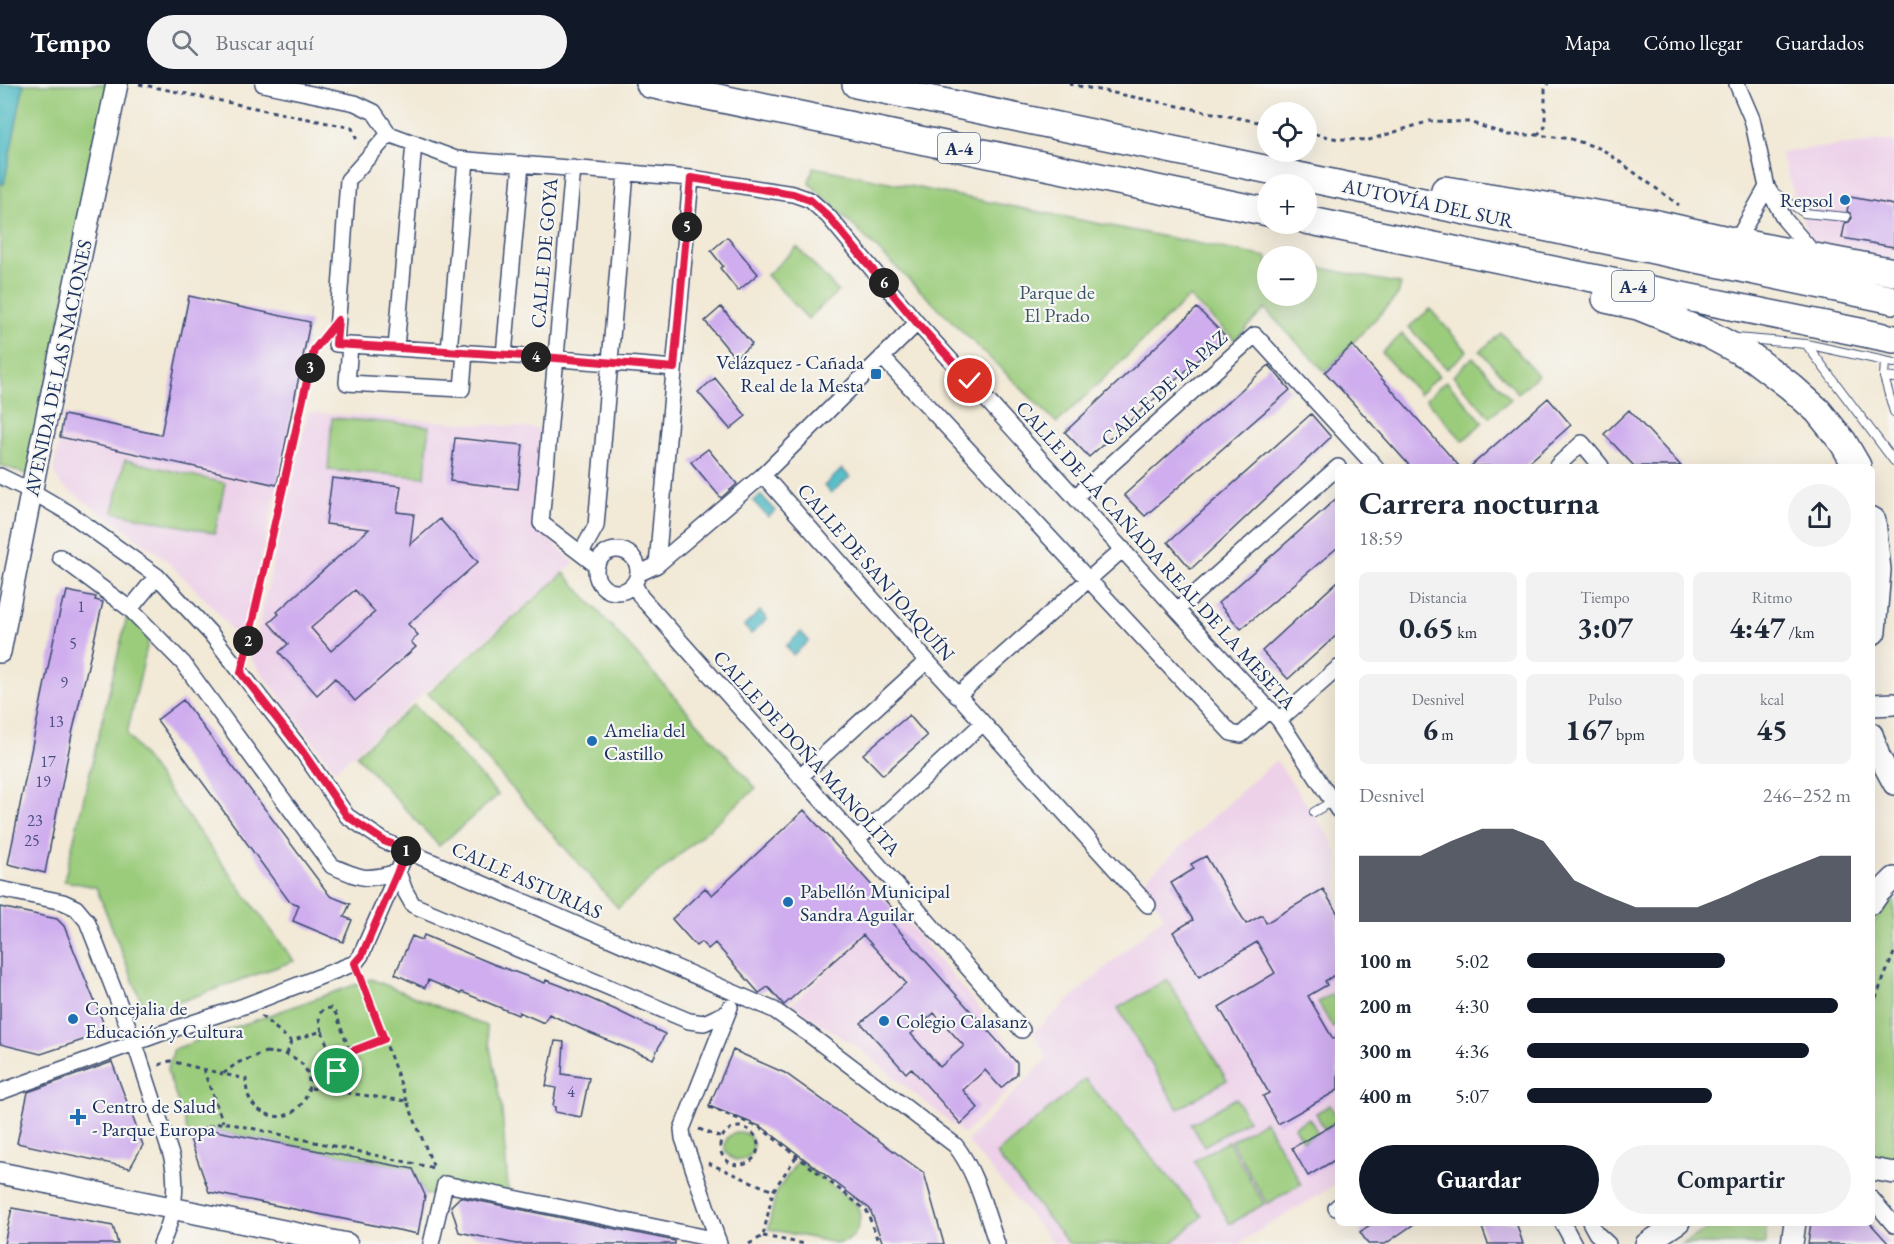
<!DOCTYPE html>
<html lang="es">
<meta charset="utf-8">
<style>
:root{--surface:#fff;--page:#f2f2f3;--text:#1f2937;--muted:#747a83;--accent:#111827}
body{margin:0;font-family:"EB Garamond",serif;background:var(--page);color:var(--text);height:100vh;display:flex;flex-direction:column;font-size:22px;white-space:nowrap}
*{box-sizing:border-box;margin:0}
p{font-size:20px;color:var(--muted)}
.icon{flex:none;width:33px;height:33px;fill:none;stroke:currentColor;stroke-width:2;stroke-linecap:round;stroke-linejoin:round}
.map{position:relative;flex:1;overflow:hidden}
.details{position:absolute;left:1335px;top:380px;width:540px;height:762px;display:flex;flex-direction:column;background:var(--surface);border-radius:9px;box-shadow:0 6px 24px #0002}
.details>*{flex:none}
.controls{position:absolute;left:1257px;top:18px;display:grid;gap:12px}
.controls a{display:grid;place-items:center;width:60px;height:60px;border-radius:50%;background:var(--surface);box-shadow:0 6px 24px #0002;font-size:30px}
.pin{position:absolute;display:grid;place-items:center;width:51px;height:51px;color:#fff;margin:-26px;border:3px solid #fff;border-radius:50%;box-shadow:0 2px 6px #0007}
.km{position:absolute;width:30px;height:30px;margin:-15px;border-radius:50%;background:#222;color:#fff;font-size:16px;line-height:30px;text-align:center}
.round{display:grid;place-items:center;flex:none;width:63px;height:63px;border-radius:32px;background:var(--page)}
.headline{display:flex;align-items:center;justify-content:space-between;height:102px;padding:0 24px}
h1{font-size:33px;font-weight:700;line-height:45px}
.stats{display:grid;grid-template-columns:repeat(3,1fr);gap:9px;height:102px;padding:6px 24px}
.stats div{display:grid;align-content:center;border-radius:9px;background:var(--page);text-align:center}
.stats b{font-size:30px;font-weight:700}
.stats small{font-size:16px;font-weight:400}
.stats p{font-size:16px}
.chart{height:168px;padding:12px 24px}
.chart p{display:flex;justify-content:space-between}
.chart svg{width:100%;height:108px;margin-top:6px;fill:var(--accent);opacity:.7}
.primary-button{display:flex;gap:12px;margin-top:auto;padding:12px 24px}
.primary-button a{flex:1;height:69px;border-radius:36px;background:var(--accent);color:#fff;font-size:24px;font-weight:700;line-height:69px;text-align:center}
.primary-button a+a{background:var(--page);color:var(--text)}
ul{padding:0 24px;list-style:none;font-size:20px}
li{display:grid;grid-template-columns:96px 72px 1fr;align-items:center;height:45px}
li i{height:15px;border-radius:8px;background:var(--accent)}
header{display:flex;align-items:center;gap:36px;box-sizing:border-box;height:84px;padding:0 30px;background:var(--accent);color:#fff}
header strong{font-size:28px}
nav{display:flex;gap:33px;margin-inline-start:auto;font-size:21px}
.search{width:420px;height:54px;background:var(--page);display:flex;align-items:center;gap:15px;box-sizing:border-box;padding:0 21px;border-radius:33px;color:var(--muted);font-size:22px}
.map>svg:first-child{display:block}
.built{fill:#edd1e9}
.green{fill:#9bcc7b;stroke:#5b7e6c;stroke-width:1.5}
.water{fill:#4bb9c3;stroke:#337490;stroke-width:1.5}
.building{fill:#cfadee;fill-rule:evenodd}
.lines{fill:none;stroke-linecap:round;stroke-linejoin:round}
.lane-casing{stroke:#3b4b70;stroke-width:10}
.street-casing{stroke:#3b4b70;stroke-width:18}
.secondary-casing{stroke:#3b4b70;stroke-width:24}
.highway-casing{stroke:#3b4b70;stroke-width:30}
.path{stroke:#3b4b70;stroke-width:3;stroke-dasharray:4.5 4.5;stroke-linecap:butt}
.lane{stroke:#fff;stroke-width:8}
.street{stroke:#fff;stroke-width:15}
.secondary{stroke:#fff;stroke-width:21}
.highway{stroke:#fff;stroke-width:27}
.route-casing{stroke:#fff;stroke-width:12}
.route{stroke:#e11d48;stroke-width:8}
.poi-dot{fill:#1f6fb2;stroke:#f6f6f2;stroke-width:2}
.labels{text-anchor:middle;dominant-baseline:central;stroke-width:4.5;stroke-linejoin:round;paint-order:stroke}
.number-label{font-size:16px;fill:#484e82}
.shield{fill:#f6f6f2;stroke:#5d6b8a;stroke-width:1.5}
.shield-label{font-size:18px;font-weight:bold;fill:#1b2f5e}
.poi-label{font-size:20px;fill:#1b2f5e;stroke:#f6f6f2;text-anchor:start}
.street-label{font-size:20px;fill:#1b2f5e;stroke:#f6f6f2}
.park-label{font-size:20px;fill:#3b5665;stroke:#f6f6f2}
</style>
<header>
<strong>Tempo</strong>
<div class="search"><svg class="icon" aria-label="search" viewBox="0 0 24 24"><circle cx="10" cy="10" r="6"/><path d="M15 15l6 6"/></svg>Buscar aquí</div>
<nav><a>Mapa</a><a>Cómo llegar</a><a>Guardados</a></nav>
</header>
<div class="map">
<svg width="1894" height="1160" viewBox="0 0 1894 1160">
<rect width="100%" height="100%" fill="#f6f6f2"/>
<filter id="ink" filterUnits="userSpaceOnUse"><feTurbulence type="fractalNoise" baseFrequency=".0167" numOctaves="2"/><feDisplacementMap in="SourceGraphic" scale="12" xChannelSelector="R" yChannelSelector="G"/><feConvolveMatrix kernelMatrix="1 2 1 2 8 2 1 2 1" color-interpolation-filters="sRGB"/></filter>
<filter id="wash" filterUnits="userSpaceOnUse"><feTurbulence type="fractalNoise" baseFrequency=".008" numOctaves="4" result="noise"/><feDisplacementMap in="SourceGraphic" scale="24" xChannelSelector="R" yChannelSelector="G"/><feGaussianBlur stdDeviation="1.35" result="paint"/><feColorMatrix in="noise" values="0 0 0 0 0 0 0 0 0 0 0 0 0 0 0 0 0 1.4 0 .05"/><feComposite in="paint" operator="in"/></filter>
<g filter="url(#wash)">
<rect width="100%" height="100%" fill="#f2e9d6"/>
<path class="built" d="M1894,56v125l-82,-17 -32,-96z
M308,328l239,17 -4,105 31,29 -239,207 -84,-111z
M60,353l217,48 -34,160 -31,-39 -47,-47 -47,-35 -57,-39 -6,-11 -1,-5z
M1276,676l50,72 12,22v329l-96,58v3h-188l-87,-103 79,-81 -1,-6 -12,-22 131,-116 -22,-34z
M896,825l123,146v26l-55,53 -100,-82 -73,-48z"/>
<path class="green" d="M0,0h108l-79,391 -29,-10z
M813,83l454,90 1,39h38l1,-31 94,19 -3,11 -73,77 -60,-63 -30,31 -46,-43 -132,126 -248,-240z
M797,163l41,44 -30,28 -41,-44z
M1430,225l37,42 -20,18 -38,-42z
M1501,249l37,42 -20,18 -38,-42z
M1402,250l37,42 -20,18 -37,-41z
M1473,273l38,42 -21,18 -37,-41z
M1446,297l37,41 -20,19 -37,-42z
M332,334l97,8 -4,51 -97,-7z
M125,376l100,23 -10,50 -102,-21z
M564,489l192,215 -138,120 -190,-215z
M127,532l25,9 -25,109 167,227 -134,48 -19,-8 -45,-114 -32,-6z
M414,621l84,90 -59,51 -83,-91z
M1894,812v275l-22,-3v-241l6,-12z
M371,895l115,47 16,85 7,91 -46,-8 -38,1 -12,-26 -202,-39 -21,9 -23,-69 7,-21z
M1167,895l60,101 -49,29 -60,-101z
M1332,910l6,12v19l-5,3 -15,-26z
M1085,995l117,137 -31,28h-102l-73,-90z
M1236,1014l12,22 -44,26 -13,-22z
M1330,1021l8,16 -14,8 -8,-16z
M1309,1034l9,15 -15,8 -9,-14z
M1265,1037l36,63 -34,20 -36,-63z
M725 1062a14 14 0 1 1 28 0a14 14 0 1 1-28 0Z
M1228,1057l36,63 -34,20 -36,-63z
M798,1076l58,44c9,16 0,39 -20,39l-68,-14 8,-36z
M1717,1139h49v21h-84z"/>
<path class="water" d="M0,0h24l-20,100 -4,-1z
M842,385l8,8 -19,16 -7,-7z
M761,411l15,16 -8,6 -15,-16z
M760,527l7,8 -16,15 -7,-8z
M801,548l8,9 -16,14 -7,-9z"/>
<g id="blocks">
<path class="building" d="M1850,113l44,8v42l-52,-9 3,-15 4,-1 3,-4 -1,-4 -4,-3z
M727,153l31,37 -20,17 -18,-23 3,-2 -12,-15z
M189,212l121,26 -33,163 -217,-48 4,-22 97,20z
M721,223l31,37 -17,14 -30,-37z
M1197,224l28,28 -136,121 -24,-25z
M1352,261l107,121h-49l-85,-94z
M1269,281l21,25 -145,126 -21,-21z
M715,294l31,38 -16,13 -32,-37z
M1548,314l23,27 -46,41h-54z
M1629,326l52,56h-47l-30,-32z
M1311,330l20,23 -140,132 -23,-27z
M455,354l68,7 -5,44 -68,-8z
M708,365l29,35 -16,14 -30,-36z
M332,394l69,8 -4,26 17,2 -4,31 30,-26 38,43 -70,62 10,11 -7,7 5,5 -61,54 -20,-23 -18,17 -38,-43 9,-8 -19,-21 10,-9 -2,-2 92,-83 -43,-5zM355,506l20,22 -44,39 -20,-23z
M1338,413v50l-97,82 -23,-26z
M1338,497v53l-50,45 -26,-28z
M67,507l29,6 -1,3 8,2 -31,132 -27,139 -37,-9 48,-236 7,-29 2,1z
M183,616l147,196 20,8 -6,13 8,3 -9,22 -50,-21 6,-16 -10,-4 -132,-181z
M909,631l18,21 -44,39 -20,-21z
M804,726l89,99 -8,6 132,148v11l-16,14 -16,-18 -22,20 15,18 -17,16 -50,-56 -5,5 -45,-50 45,-40 -43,-48 -79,70 -16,-18 -9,6 -44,-50 -7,6 -7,-7 -5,4 -24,-27 33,-31 7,7zM934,929l30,33 -24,21 -29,-33z
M1206,772l40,68 16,-9 4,8 57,-34 15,25v59l-13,8 2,4 -19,11 25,43 5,-2v53l-60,34 -15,-28 6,-3 -50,-86 56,-34 -18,-31 -58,35 -26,-45 20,-12 -22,-37 23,-14 -3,-5z
M0,823l57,12 7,7 43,106 -66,22 -41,-10z
M424,851l69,29 52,19 1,-3 16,6 54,24 49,24 -12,25 -63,-26 -41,-19 -5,9 -25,-11 -1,3 -56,-23 -1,2 -33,-14 -3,8 -30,-14 17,-38 10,4z
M555,957l9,1 -2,32 27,4 -8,39 -26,-5v-5l-2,-1 3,-18 -10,-2z
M733,966l52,23 139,100 20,71h-61l-13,-35 -108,-82 -53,-21z
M112,978l31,83 -13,23 -113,-25 11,-51z
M1338,1038v36l-30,18 -16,-28z
M211,1046l202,39 12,26 -7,39 -209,-42 -19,-53z
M460,1113l215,44v3h-159l-57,-12 -8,-26z
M12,1124l101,18 5,18h-114z
M1374,1138h43l-32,22h-17l-8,-12z
M1480,1138h36l7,22h-35z
M1811,1138h58l20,22h-81z"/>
</g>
</g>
<g filter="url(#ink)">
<use href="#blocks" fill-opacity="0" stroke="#3b4b70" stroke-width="1.5"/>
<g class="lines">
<defs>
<path id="lane" d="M1774,108l30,21 42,4
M1736,254l70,6 88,19
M1806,260l88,117
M1885,277l-1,16 10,35
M1884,293l10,1
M1314,728l19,-11"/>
<path id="street" d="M263,0l92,19 19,9 15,22
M1737,0l15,35 15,68 18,33 30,35
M389,50l67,25 235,19 102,16 17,6 18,16 89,107 260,287 102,110 59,90
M573,84l-32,355 55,42
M1736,158l31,-55
M350,261l-14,-1 12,-164 41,-46
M396,264l18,-205
M449,267l17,-191
M465,268l-3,37 -115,-6 3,-38c108,7 216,14 324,23
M504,271l17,-191
M882,273l349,376 10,2 29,-26
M1557,382l25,-23 19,23
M763,391l164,186 221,244
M0,392l33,16 36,21 88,63 54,58 91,117 45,65 37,25 390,169 36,25 145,110c22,28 30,65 42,99
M1075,413l180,-162 120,131
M596 487a21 21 0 1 1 42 0a21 21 0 1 1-42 0Z
M581,469l15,-27 30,-353
M60,473l70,52 53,54 149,203c31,13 32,15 66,6l7,19 8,14 276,116 15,2 24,-11
M657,481l34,-387
M638,490l19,-9 106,-90 154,-152
M634,500l7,13 216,243 165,190
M130,525l27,-33
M1177,526l161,-143
M957,612l166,-147
M1279,636l59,-52
M800,693l127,-116
M857,756l126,-117
M0,805l63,13 13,6 11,13 48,123 37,114c6,28 2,60 -11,86
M0,1008l159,-58 85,-28 111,-43 6,-8 46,-104
M1872,1115l22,26
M1336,1124l2,-2
M1562,1138l12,22
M1590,1138l6,11 12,11
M431,1160l14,-60 273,56
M719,1160l-36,-106 -1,-9 48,-122"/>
<path id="secondary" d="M0,568l36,-184 81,-384
M1872,621l22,-1
M1872,650l7,22 15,28
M1872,819l7,-10 15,-15
M1872,1085l22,4
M0,1089l347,71
M1646,1160l33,-22
M1792,1160l3,-22"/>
<path id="highway" d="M650,0l618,128
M856,0c346,71 692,145 1038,216
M1445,106l207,33 84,19 158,30
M1306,136l588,119
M1606,215l32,7 72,29 43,23 37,28 28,25 25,31 14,24
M1872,437l5,49 -5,61"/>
</defs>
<use href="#lane" class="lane-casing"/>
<use href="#street" class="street-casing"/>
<use href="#secondary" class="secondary-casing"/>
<use href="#highway" class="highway-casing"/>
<path class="path" d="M139,0l213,44 6,15
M1069,0l199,40
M1306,48l32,7 31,1 61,-19 39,1 39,13h29l34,4 31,10 77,56
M1537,51l8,-8v-38l3,-5
M246,569l68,-303 4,-5
M362,895l45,122
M1872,923l22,-54
M261,932l30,25 31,-10 14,37 2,5 5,2 8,-2c6,-7 2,-14 -1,-22l34,-12
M322,947c-2,-8 -6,-16 2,-22l7,-1 5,6 14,37
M266,968c8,1 17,1 24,4 41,17 8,79 -29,55 -12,-7 -15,-18 -15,-32l-23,-5 14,-11z
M287,970l4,-13
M159,981l11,-4 53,13
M203,985l20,53
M709,1023l52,21 106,83 12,33
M720 1062a19 19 0 1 1 38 0a19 19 0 1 1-38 0Z
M699,1045l23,9
M183,1052l40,-14 211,46 -27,-67 -98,-13
M708,1079l65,28
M763,1152l42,8
M749,1160l14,-8 10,-45 23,-34"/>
<use href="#lane" class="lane"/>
<use href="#street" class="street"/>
<use href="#secondary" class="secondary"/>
<use href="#highway" class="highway"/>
</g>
</g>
<g class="lines" filter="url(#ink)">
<defs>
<path id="route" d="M337,987l6,4 8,-2 4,-8 -5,-13 34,-13 -29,-76 7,-8 45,-105 -23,-9 -37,-25 -45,-65 -61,-78 73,-323 24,-30 -2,24 220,14 118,10 17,-190 102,16 17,6 18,16 89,107 53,58"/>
</defs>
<use href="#route" class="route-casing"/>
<use href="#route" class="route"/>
</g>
<g class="poi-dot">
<circle cx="1845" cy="116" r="6"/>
<rect x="870" y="284" width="12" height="12" rx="3"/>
<circle cx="592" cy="657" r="6"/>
<circle cx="788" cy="818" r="6"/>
<circle cx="73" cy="935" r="6"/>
<circle cx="884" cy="937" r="6"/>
<path d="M75 1024h6v6h6v6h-6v6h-6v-6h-6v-6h6z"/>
</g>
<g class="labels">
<g class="number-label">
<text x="81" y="522">1</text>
<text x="73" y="559">5</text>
<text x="64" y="598">9</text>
<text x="56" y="637">13</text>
<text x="48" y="677">17</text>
<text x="43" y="697">19</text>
<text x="35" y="736">23</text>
<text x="32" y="756">25</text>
<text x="571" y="1007">4</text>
</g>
<g class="shield">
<rect x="938" y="49" width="42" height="30" rx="4.5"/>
<rect x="1612" y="187" width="42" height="30" rx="4.5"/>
</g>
<g class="shield-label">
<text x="959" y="64">A-4</text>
<text x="1633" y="202">A-4</text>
</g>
<g class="poi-label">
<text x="1833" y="116" text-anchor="end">Repsol</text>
<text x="864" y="278" text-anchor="end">Velázquez - Cañada<tspan x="864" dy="23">Real de la Mesta</tspan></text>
<text x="604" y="646">Amelia del<tspan x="604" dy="23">Castillo</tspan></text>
<text x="800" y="807">Pabellón Municipal<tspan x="800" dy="23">Sandra Aguilar</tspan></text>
<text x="85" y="924">Concejalia de<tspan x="85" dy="23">Educación y Cultura</tspan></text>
<text x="896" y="937">Colegio Calasanz</text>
<text x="92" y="1022">Centro de Salud<tspan x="92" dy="23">- Parque Europa</tspan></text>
</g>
<g class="street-label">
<text transform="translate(1428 119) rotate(12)">AUTOVÍA DEL SUR</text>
<text transform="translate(544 169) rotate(-85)">CALLE DE GOYA</text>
<text transform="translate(58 284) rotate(-78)">AVENIDA DE LAS NACIONES</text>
<text transform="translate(1164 304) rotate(-42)">CALLE DE LA PAZ</text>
<text transform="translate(1156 471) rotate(48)">CALLE DE LA CAÑADA REAL DE LA MESETA</text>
<text transform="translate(876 488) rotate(49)">CALLE DE SAN JOAQUÍN</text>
<text transform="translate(807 669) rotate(48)">CALLE DE DOÑA MANOLITA</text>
<text transform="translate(527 796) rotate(24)">CALLE ASTURIAS</text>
</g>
<g class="park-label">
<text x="1057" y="208">Parque de<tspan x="1057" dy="23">El Prado</tspan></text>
</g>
</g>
</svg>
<div class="controls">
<a><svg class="icon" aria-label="locate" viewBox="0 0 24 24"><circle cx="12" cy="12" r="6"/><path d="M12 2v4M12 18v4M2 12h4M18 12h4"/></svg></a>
<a>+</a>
<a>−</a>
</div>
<div class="pin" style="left:337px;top:987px;background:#1e9e55"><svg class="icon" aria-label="arrive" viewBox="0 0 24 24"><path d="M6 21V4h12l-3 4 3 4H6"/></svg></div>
<div class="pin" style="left:970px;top:297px;background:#d93025"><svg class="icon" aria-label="check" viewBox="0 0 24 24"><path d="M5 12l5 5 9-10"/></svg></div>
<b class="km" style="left:406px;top:767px">1</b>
<b class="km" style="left:248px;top:557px">2</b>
<b class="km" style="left:310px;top:284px">3</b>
<b class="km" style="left:536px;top:273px">4</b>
<b class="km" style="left:687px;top:143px">5</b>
<b class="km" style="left:884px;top:199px">6</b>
<section class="details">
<div class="headline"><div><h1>Carrera nocturna</h1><p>18:59</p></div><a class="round"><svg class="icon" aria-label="share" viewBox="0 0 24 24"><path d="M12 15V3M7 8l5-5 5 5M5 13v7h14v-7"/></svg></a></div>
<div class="stats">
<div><p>Distancia</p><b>0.65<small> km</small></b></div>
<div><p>Tiempo</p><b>3:07</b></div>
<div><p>Ritmo</p><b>4:47<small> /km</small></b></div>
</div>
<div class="stats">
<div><p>Desnivel</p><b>6<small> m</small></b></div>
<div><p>Pulso</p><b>167<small> bpm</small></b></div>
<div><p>kcal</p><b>45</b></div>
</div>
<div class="chart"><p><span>Desnivel</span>246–252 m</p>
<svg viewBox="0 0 160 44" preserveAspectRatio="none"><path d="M0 44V17L10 17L20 17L30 11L40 6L50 6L60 11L70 27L80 33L90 38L100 38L110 38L120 33L130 27L140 22L150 17L160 17V44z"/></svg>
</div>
<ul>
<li><b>100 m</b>5:02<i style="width:61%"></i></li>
<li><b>200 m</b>4:30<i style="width:96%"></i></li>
<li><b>300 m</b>4:36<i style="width:87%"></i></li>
<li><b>400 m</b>5:07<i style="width:57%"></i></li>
</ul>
<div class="primary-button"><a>Guardar</a><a>Compartir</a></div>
</section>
</div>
